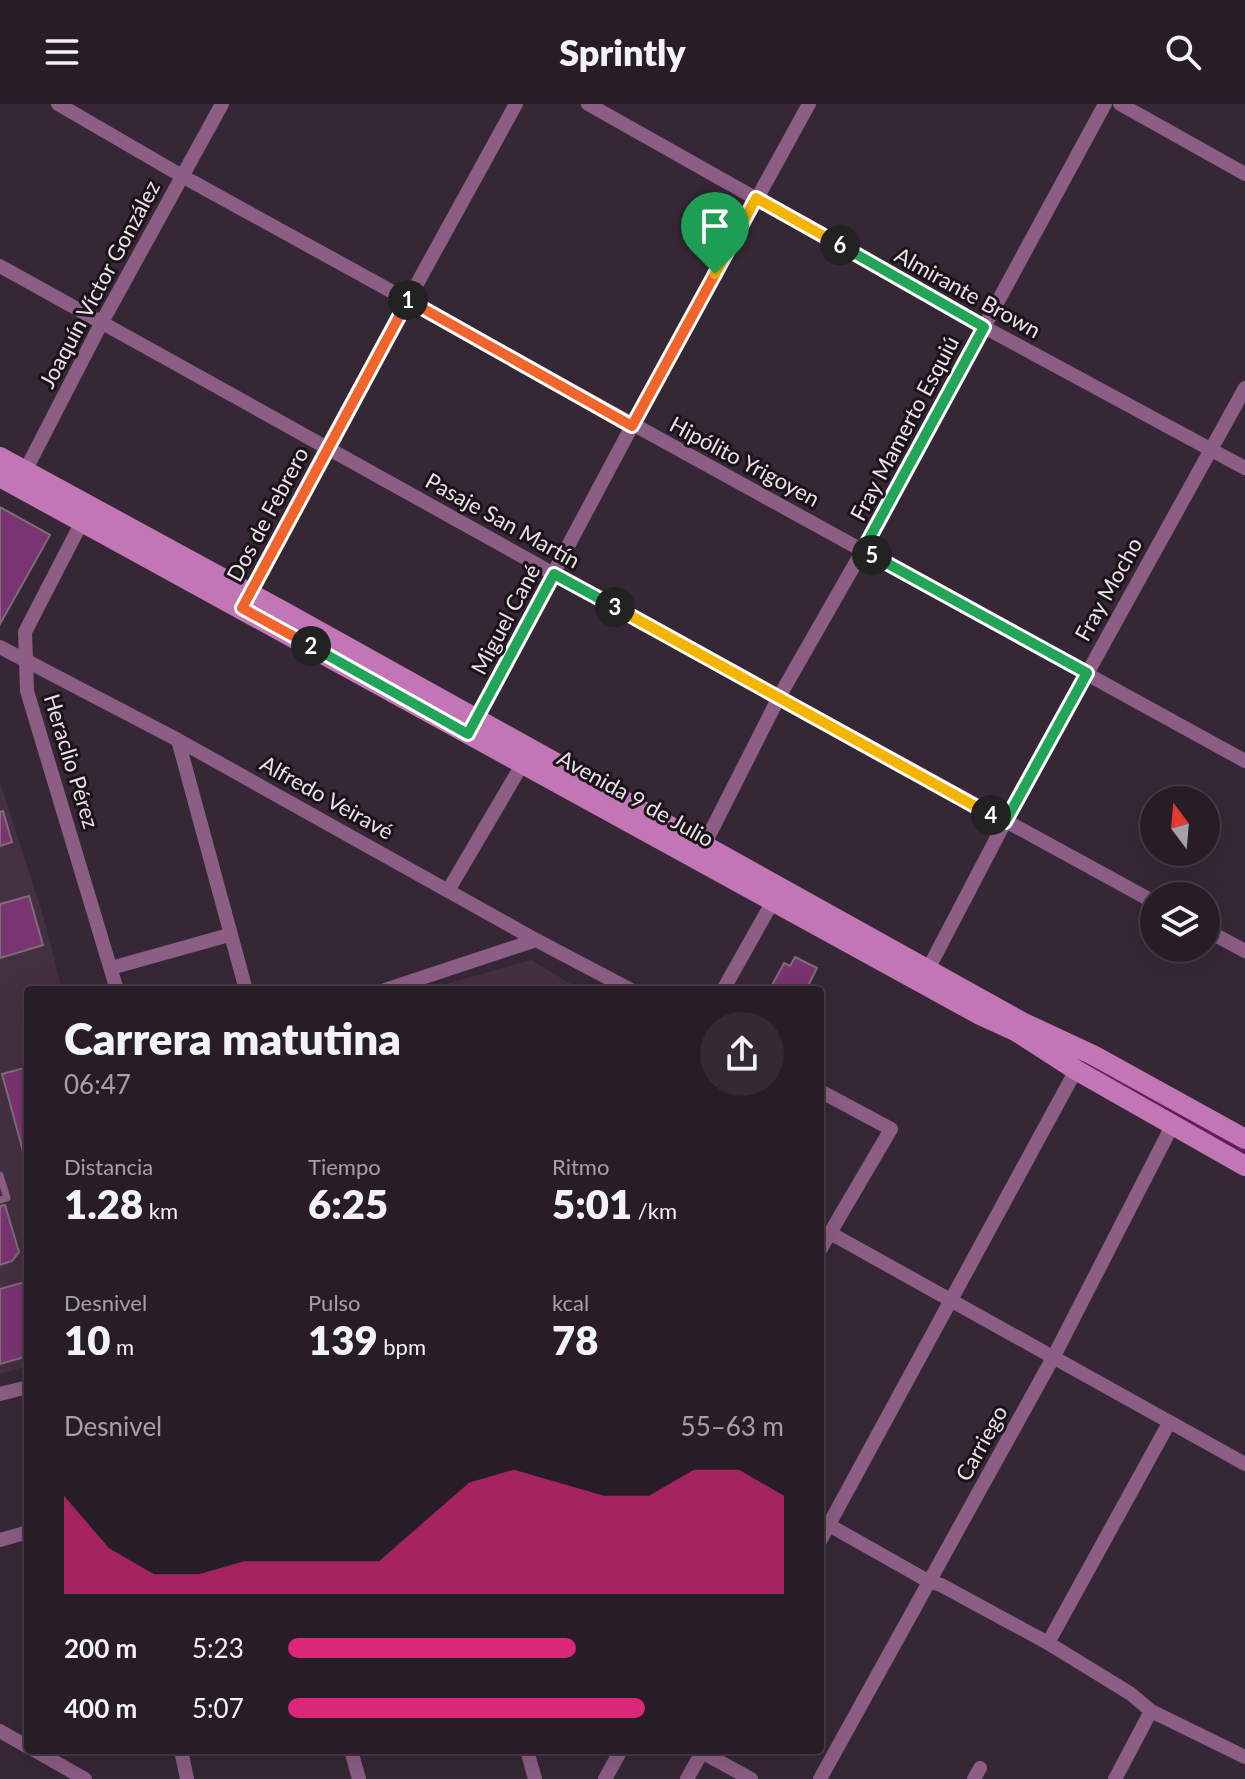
<!DOCTYPE html>
<html lang="es">
<meta charset="utf-8">
<style>
:root{--surface:#281d27;--page:#342a33;--text:#f1f3f6;--muted:#a5a2a7;--line:#443b44;--accent:#db2777}
body{margin:0;font-family:Lato,sans-serif;background:var(--page);color:var(--text);height:100vh;display:flex;flex-direction:column;font-size:30px;white-space:nowrap}
*{box-sizing:border-box;margin:0}
p{font-size:26px;color:var(--muted)}
.icon{flex:none;width:44px;height:44px;fill:none;stroke:currentColor;stroke-width:2;stroke-linecap:round;stroke-linejoin:round}
.map{position:relative;flex:1;overflow:hidden}
.side{position:absolute;left:24px;top:882px;width:800px;height:768px;display:flex;flex-direction:column;background:var(--surface);border-radius:8px;box-shadow:0 8px 32px #0002,0 0 0 2px var(--line)}
.side>*{flex:none}
.needle{width:52px;rotate:344deg}
.fabs{position:absolute;left:1140px;top:682px;display:grid;gap:16px}
.fabs a{display:grid;place-items:center;width:80px;height:80px;border-radius:50%;background:var(--surface);box-shadow:0 8px 32px #0002,0 0 0 2px var(--line);font-size:40px}
.pin{position:absolute;display:grid;place-items:center;width:68px;height:68px;color:#fff;margin:-82px -34px;border-radius:50% 50% 50% 0;rotate:-45deg;box-shadow:0 0 8px #0007}
.pin .icon{rotate:45deg}
.km{position:absolute;width:40px;height:40px;margin:-20px;border-radius:50%;background:#222;color:#fff;font-size:22px;line-height:40px;text-align:center}
.round{display:grid;place-items:center;flex:none;width:84px;height:84px;border-radius:42px;background:var(--page)}
.overview{display:flex;align-items:center;justify-content:space-between;height:136px;padding:0 40px}
h1{font-size:44px;font-weight:800;line-height:60px}
.figures{display:grid;grid-template-columns:repeat(3,1fr);gap:12px;height:136px;padding:8px 40px}
.figures div{display:grid;align-content:center}
.figures b{font-size:40px;font-weight:800}
.figures small{font-size:22px;font-weight:400}
.figures p{font-size:22px}
.chart{height:224px;padding:16px 40px}
.chart p{display:flex;justify-content:space-between}
.chart svg{width:100%;height:144px;margin-top:8px;fill:var(--accent);opacity:.7}
ul{padding:0 40px;list-style:none;font-size:26px}
li{display:grid;grid-template-columns:128px 96px 1fr;align-items:center;height:60px}
li i{height:20px;border-radius:10px;background:var(--accent)}
header{display:flex;justify-content:space-between;align-items:center;height:104px;padding:0 40px;background:var(--surface);font-size:36px;font-weight:800}
.map>svg:first-child{display:block}
.built{fill:#433040}
.green{fill:#5e2157}
.building{fill:#7a3471;stroke:#7e6c7a;stroke-width:2}
.lines{fill:none;stroke-linecap:round;stroke-linejoin:round}
.lane{stroke:#8c5d85;stroke-width:7}
.street{stroke:#8c5d85;stroke-width:14}
.secondary{stroke:#c276b6;stroke-width:20}
.split-1-casing{stroke:#fff;stroke-width:16}
.split-2-casing{stroke:#fff;stroke-width:16}
.split-3-casing{stroke:#fff;stroke-width:16}
.split-4-casing{stroke:#fff;stroke-width:16}
.split-5-casing{stroke:#fff;stroke-width:16}
.split-6-casing{stroke:#fff;stroke-width:16}
.split-7-casing{stroke:#fff;stroke-width:16}
.split-1{stroke:#f0652b;stroke-width:10}
.split-2{stroke:#f0652b;stroke-width:10}
.split-3{stroke:#22a559;stroke-width:10}
.split-4{stroke:#f5b400;stroke-width:10}
.split-5{stroke:#22a559;stroke-width:10}
.split-6{stroke:#22a559;stroke-width:10}
.split-7{stroke:#f5b400;stroke-width:10}
.labels{text-anchor:middle;dominant-baseline:central;stroke-width:6;stroke-linejoin:round;paint-order:stroke}
.street-label{font-size:22px;fill:#ebe1e9;stroke:#1a1318}
</style>
<header><svg class="icon" aria-label="menu" viewBox="0 0 24 24"><path d="M4 6h16M4 12h16M4 18h16"/></svg>Sprintly<svg class="icon" aria-label="search" viewBox="0 0 24 24"><circle cx="10" cy="10" r="6"/><path d="M15 15l6 6"/></svg></header>
<div class="map">
<svg width="1245" height="1675" viewBox="0 0 1245 1675">
<rect width="100%" height="100%" fill="#362734"/>
<path class="built" d="M0,678l44,137 18,71h-34v376l-28,8z
M531,856l50,30h-153v-1z"/>
<path class="green" d="M1060,944l185,102v9l-175,-100z"/>
<path class="building" d="M0,403l50,28 -50,89z
M3,707l9,31 -12,4v-34z
M29,792l14,49 -43,13v-54z
M795,853l22,11 -11,22h-24l-10,-5 12,-22 6,3z
M28,963v88h-4l-22,-81z
M5,1101l14,47 -7,9 -12,4v-59z
M28,1177v75l-28,8v-75z"/>
<g class="lines">
<path class="lane" d="M0,1071l7,23 -7,2"/>
<path class="street" d="M58,0l124,72 1063,585
M588,0l396,223 261,141
M1120,0l125,70
M0,162l554,308 600,328
M22,373l80,-155 120,-218
M86,410l-61,118 2,59 90,299
M246,496l81,-153 189,-343
M0,543l178,93 358,200 95,50
M472,622l160,-300 177,-322
M178,636l68,250
M700,749l79,-156 84,-147 242,-446
M449,785l74,-126
M1206,826l39,21
M111,864l118,-33
M925,871l80,-153 240,-434
M385,886l151,-50
M723,886l50,-89
M820,987l71,38 -71,121
M830,1129l415,231
M0,1290l28,-7
M820,1416l108,61 13,4 107,58 83,51 20,17 94,46
M0,1436l28,-8
M820,1437l256,-471
M1048,1539l121,-220
M0,1627l28,16
M34,1646l51,29
M181,1646l6,29
M351,1646l8,29
M527,1646l8,29
M698,1646l53,29
M605,1675l16,-29
M687,1675l15,-27
M820,1675l234,-423 119,-232
M974,1675l6,-11
M1115,1675l36,-68"/>
<path class="secondary" d="M0,353l281,153 741,412 71,33 152,84
M0,373l980,538 37,17 59,38 169,96"/>
</g>
<g class="lines">
<defs>
<path id="split-1" d="M408,196l224,126 83,-152"/>
<path id="split-2" d="M311,542l-69,-38 166,-308"/>
<path id="split-3" d="M311,542l157,88 86,-160 61,33"/>
<path id="split-4" d="M615,503l376,208"/>
<path id="split-5" d="M872,451l215,118 -82,149 -14,-7"/>
<path id="split-6" d="M840,141l144,82 -121,223 9,5"/>
<path id="split-7" d="M715,170l41,-76 84,47"/>
</defs>
<use href="#split-1" class="split-1-casing"/>
<use href="#split-2" class="split-2-casing"/>
<use href="#split-3" class="split-3-casing"/>
<use href="#split-4" class="split-4-casing"/>
<use href="#split-5" class="split-5-casing"/>
<use href="#split-6" class="split-6-casing"/>
<use href="#split-7" class="split-7-casing"/>
<use href="#split-1" class="split-1"/>
<use href="#split-2" class="split-2"/>
<use href="#split-3" class="split-3"/>
<use href="#split-4" class="split-4"/>
<use href="#split-5" class="split-5"/>
<use href="#split-6" class="split-6"/>
<use href="#split-7" class="split-7"/>
</g>
<g class="labels">
<g class="street-label">
<text transform="translate(99 180) rotate(-62)">Joaquín Víctor González</text>
<text transform="translate(968 188) rotate(29)">Almirante Brown</text>
<text transform="translate(904 324) rotate(-62)">Fray Mamerto Esquiú</text>
<text transform="translate(745 357) rotate(28)">Hipólito Yrigoyen</text>
<text transform="translate(267 410) rotate(-62)">Dos de Febrero</text>
<text transform="translate(503 416) rotate(29)">Pasaje San Martín</text>
<text transform="translate(1108 485) rotate(-61)">Fray Mocho</text>
<text transform="translate(505 515) rotate(-62)">Miguel Cané</text>
<text transform="translate(72 657) rotate(73)">Heraclio Pérez</text>
<text transform="translate(327 693) rotate(29)">Alfredo Veiravé</text>
<text transform="translate(636 694) rotate(29)">Avenida 9 de Julio</text>
<text transform="translate(981 1339) rotate(-61)">Carriego</text>
</g>
</g>
</svg>
<div class="fabs">
<a><svg class="needle" viewBox="-14 -14 28 28"><path d="M0-13l5 13h-10z" fill="#e53935"/><path d="M0 13l5-13h-10z" fill="#a5a2a7"/></svg></a>
<a><svg class="icon" aria-label="layers" viewBox="0 0 24 24"><path d="M12 4l9 5-9 5-9-5zM3 14l9 5 9-5"/></svg></a>
</div>
<div class="pin" style="left:715px;top:170px;background:#1e9e55"><svg class="icon" aria-label="arrive" viewBox="0 0 24 24"><path d="M6 21V4h12l-3 4 3 4H6"/></svg></div>
<b class="km" style="left:408px;top:196px">1</b>
<b class="km" style="left:311px;top:542px">2</b>
<b class="km" style="left:615px;top:503px">3</b>
<b class="km" style="left:991px;top:711px">4</b>
<b class="km" style="left:872px;top:451px">5</b>
<b class="km" style="left:840px;top:141px">6</b>
<section class="side">
<div class="overview"><div><h1>Carrera matutina</h1><p>06:47</p></div><a class="round"><svg class="icon" aria-label="share" viewBox="0 0 24 24"><path d="M12 15V3M7 8l5-5 5 5M5 13v7h14v-7"/></svg></a></div>
<div class="figures">
<div><p>Distancia</p><b>1.28<small> km</small></b></div>
<div><p>Tiempo</p><b>6:25</b></div>
<div><p>Ritmo</p><b>5:01<small> /km</small></b></div>
</div>
<div class="figures">
<div><p>Desnivel</p><b>10<small> m</small></b></div>
<div><p>Pulso</p><b>139<small> bpm</small></b></div>
<div><p>kcal</p><b>78</b></div>
</div>
<div class="chart"><p><span>Desnivel</span>55–63 m</p>
<svg viewBox="0 0 160 44" preserveAspectRatio="none"><path d="M0 44V14L10 30L20 38L30 38L40 34L50 34L60 34L70 34L80 22L90 10L100 6L110 10L120 14L130 14L140 6L150 6L160 14V44z"/></svg>
</div>
<ul>
<li><b>200 m</b>5:23<i style="width:58%"></i></li>
<li><b>400 m</b>5:07<i style="width:72%"></i></li>
</ul>
</section>
</div>
